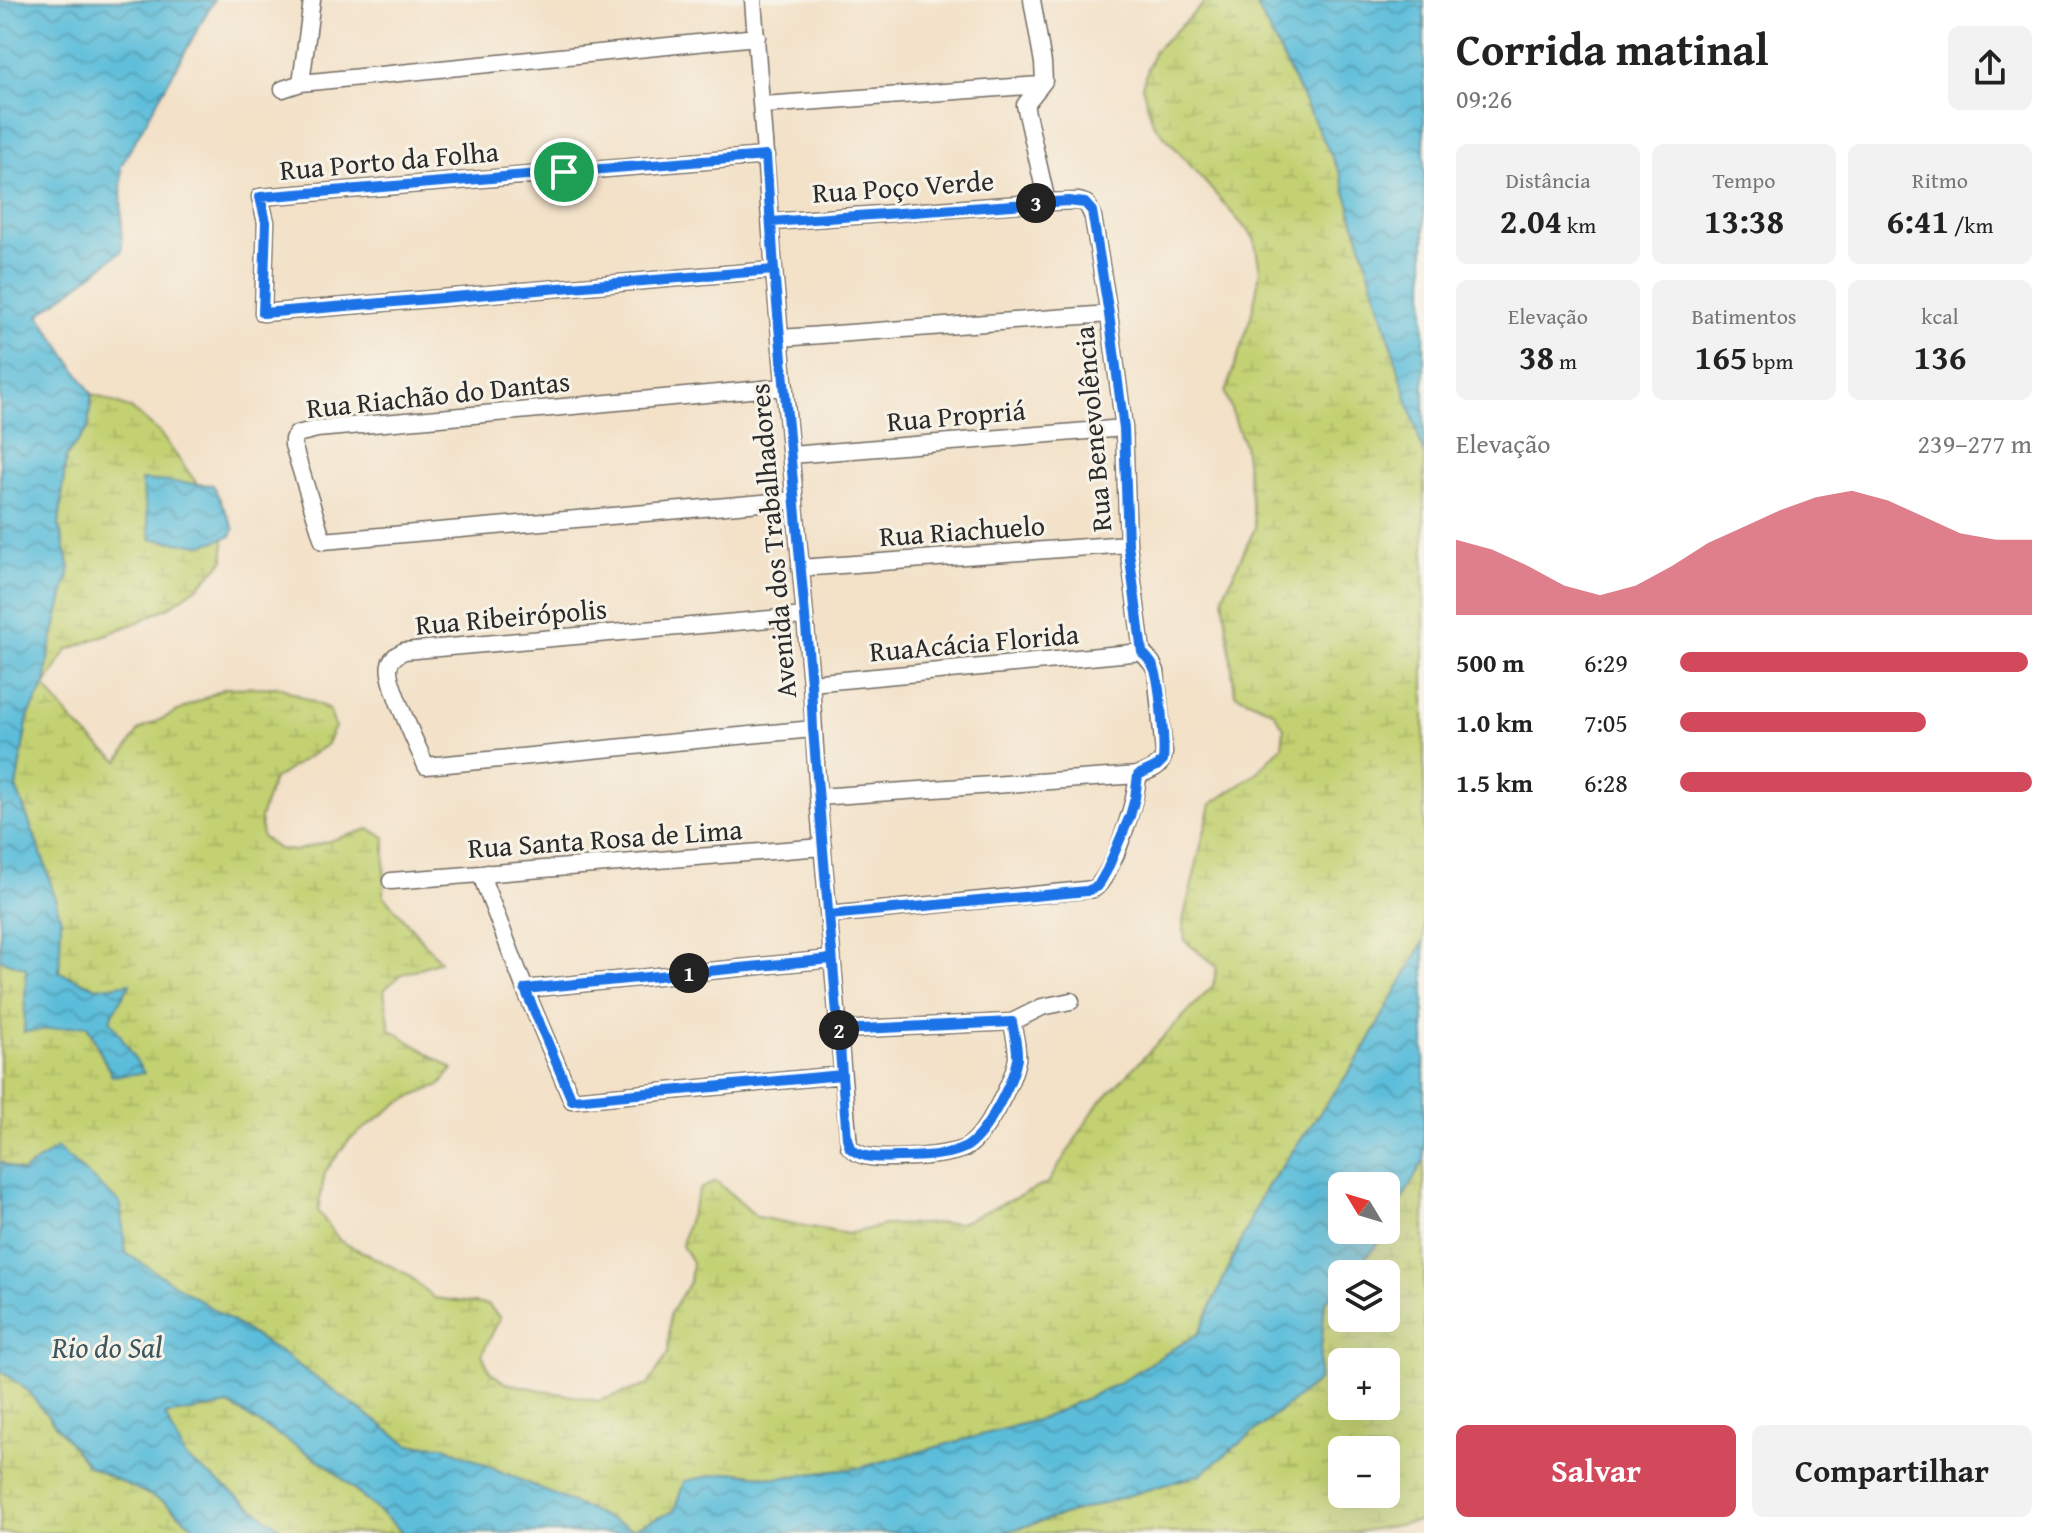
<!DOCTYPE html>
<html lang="pt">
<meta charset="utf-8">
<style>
:root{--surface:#fff;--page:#f2f2f2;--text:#222;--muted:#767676;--accent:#d1495b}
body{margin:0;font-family:"Gentium Book Plus",serif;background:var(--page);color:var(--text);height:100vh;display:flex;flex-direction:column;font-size:30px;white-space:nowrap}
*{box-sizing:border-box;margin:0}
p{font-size:26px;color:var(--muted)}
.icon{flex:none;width:44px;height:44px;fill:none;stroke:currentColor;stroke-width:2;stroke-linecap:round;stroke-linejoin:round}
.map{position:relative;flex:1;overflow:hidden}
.sheet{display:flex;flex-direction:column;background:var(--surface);width:640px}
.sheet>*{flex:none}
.needle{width:52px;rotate:308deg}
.tools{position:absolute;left:1328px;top:1172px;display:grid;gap:16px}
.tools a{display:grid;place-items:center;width:72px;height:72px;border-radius:12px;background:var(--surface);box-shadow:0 8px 32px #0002;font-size:40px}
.pin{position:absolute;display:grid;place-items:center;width:68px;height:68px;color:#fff;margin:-34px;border:4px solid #fff;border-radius:50%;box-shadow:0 2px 8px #0007}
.km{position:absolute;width:40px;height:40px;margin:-20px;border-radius:50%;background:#222;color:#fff;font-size:22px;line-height:40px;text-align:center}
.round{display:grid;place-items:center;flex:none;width:84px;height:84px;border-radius:12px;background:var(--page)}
.head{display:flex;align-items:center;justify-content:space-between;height:136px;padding:0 32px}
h1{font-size:44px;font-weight:700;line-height:60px}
.metrics{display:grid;grid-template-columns:repeat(3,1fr);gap:12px;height:136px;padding:8px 32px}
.metrics div{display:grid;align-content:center;border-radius:12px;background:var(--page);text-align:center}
.metrics b{font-size:34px;font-weight:700}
.metrics small{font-size:22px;font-weight:400}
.metrics p{font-size:22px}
.chart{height:224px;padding:16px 32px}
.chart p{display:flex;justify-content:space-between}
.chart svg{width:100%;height:144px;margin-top:8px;fill:var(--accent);opacity:.7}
.action{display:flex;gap:16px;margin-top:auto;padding:16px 32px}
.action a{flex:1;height:92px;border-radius:12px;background:var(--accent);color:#fff;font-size:32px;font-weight:700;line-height:92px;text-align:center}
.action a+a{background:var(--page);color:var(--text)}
ul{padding:0 32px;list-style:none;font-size:26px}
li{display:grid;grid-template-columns:128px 96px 1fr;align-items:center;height:60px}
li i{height:20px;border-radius:10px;background:var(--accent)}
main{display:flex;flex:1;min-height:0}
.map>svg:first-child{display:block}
.wetland{fill:url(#wetland-marsh);stroke:#777e4e;stroke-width:2;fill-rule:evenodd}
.water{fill:url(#water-waves);stroke:#447482;stroke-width:2;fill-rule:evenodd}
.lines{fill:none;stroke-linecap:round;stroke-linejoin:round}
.minor-casing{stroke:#716b62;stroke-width:19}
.minor{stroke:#fff;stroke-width:16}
.route-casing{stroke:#fff;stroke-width:16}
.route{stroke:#1a73e8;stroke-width:10}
.labels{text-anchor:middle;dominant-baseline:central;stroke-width:6;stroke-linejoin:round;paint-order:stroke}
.street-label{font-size:28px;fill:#2b2b2b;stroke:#f7f3e8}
.water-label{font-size:30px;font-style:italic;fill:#3a5760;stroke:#f7f3e8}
</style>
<main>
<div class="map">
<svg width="1424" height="1533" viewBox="0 0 1424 1533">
<defs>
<pattern id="wetland-marsh" width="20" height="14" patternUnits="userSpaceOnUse" patternTransform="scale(2)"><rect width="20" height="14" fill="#c3d172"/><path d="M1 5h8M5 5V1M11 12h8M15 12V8" fill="none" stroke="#a8b463"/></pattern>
<pattern id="water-waves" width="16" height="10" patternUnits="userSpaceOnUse" patternTransform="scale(2)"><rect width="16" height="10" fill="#5cbdda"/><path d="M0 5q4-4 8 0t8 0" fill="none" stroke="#4c9ab1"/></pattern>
</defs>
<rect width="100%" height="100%" fill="#f7f3e8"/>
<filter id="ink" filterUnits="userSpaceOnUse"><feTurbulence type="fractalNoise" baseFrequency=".0125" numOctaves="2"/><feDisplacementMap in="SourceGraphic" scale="16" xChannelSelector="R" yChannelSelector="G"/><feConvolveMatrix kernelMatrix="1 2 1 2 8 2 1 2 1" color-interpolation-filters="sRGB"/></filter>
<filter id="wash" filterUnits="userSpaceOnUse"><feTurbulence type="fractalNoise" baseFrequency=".006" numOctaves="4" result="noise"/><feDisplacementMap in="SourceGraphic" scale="32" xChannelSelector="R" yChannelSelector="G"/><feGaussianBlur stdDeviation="1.8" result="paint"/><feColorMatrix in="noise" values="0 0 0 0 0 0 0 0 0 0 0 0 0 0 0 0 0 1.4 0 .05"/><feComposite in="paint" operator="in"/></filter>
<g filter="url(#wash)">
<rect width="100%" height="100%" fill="#f3e1c8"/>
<path class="wetland" d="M1208,0h46l86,173 84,282v486l-63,114 -100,141 -62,137 -84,52 -74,34 -182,49 -83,10 -45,-6 -57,39 -42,18 -189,-83 -34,-1 -126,-91 -157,-101 -6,-50 -98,-31 -22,-10v-203l27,9 60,57 25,51 -2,-58 19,-34 -32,4 -38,-16 2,-52 -15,-53 -30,-80 12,-70 17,-32 4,-32 21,-85 -11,-42 7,-69 22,-29 4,-34 40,15 27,23 58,79 7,14v35l-24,25 -29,21 -33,16 -71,28 -22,36c22,31 42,53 74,75l20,-31 86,-42 55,-1 49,22 6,18 -9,18 -53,35 -13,38 2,19 16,12 17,2 74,-22 16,8 -1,59 56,65 -40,14 -16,15 6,39 63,40 -13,16 -40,17 -51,38 -24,32 -7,39 22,30 67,33 27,24 54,7 12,13 -18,36 8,18 16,11 92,18 50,-16 20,-32 2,-39 20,-33 2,-19 -10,-16 4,-19 14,-38 16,-8 41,36 90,17 38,-9 75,-2 88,-40 49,-78 116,-119 4,-19 -32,-26 -2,-20 28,-117 45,-30 26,-28 2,-18 -11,-17 -38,-17 -12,-98 32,-68 -11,-83 -19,-52 24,-69 7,-30 4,-24 -6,-32 -101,-115 -11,-37 12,-35z
M1424,1160v360l-71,13h-351l199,-59 117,-93 7,-79 17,-18v34h44v-44h-35l29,-33zM1342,1362h44v44h-44zM1342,1450h44v44h-44z
M0,1370l27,20 61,76 76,36 38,31h-202z
M229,1405l98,60 76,68h-130l5,-6 -93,-69 -21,-43z"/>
<path class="water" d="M0,0h214l-93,166 1,85 -83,64 53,79 -4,34 -22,29 -7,69 11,42 -21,85 -4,32 -17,32 -12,70 30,80 15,53 -2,52 38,16 33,-5 -20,36 34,54 -32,3 -25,-51 -63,7 2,-64 -26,-9z
M1254,0h170v455l-84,-282z
M141,480l72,5 21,44 -3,7 -28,9 -52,-6z
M1424,941v219l-44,81 -29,33h-9v10l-17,18 -7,79 -117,93 -199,59h-599l-76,-68 -98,-60 -64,10 21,43 93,69 -6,6h-71l-38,-31 -76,-36 -61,-76 -27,-20v-208l22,10 35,-24 63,55 6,50 157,101 126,91 34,1 189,83 42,-18 10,-30 47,-9 45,6 83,-10 182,-49 74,-34 84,-52 62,-137 100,-141zM1342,1186h44v44h-44z"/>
</g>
<g filter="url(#ink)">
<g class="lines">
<defs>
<path id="minor" d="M753,0l21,270 37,413 7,114 31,349c10,13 31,12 46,12 21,-1 48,-2 68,-9 21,-9 50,-67 54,-90 1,-12 -3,-25 -5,-37l-173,8
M1032,0l11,63 1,18 -19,24 22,97
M301,83l11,-83
M283,89l18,-6 456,-46
M763,105l277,-20
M766,156l-506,41 6,25 -3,91 511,-43
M771,222l276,-20 32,-1 8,3 6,13 16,97 15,114 4,116 14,108
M781,338l328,-24
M785,387l-468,42 -20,5 -4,5v6l30,96 472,-41
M791,455l333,-27
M800,568l328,-24
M804,616l-400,35c-6,3 -12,6 -14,13 -6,14 29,85 36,102l387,-37
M811,683l331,-31
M818,797l320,-22c11,-4 25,-8 26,-22l-8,-82 -4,-8 -10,-11
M487,873l-3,10 41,106 47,111 270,-25
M391,881l432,-34
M829,915l265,-26c20,-15 42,-89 44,-114
M525,989l307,-30
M1012,1022l30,-15 29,-6"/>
</defs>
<use href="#minor" class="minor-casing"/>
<use href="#minor" class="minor"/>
</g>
</g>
<g class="lines" filter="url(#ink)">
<defs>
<path id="route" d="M564,172l202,-16 8,114 37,413 2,46 19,230 -307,30 47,111 270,-25 -3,-45 173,-8c2,12 6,25 5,37 -4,23 -32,79 -53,89 -17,8 -48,9 -67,9 -15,1 -36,2 -47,-9l-3,-10 -18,-223 258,-24 11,-5 9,-16 23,-54 5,-18 3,-23 19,-9 6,-6c2,-14 -3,-80 -9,-92 -3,-7 -8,-11 -12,-16l-14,-108 -4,-116 -15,-114 -17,-103 -7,-8 -17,-2 -297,21 3,48 -511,43 3,-91 -6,-25 304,-25"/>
</defs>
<use href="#route" class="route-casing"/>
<use href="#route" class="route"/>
</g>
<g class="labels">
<g class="street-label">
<text transform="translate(389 160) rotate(-5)">Rua Porto da Folha</text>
<text transform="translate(903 186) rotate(-4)">Rua Poço Verde</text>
<text transform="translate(438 394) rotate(-6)">Rua Riachão do Dantas</text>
<text transform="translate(956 415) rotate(-5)">Rua Propriá</text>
<text transform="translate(1092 429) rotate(-95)">Rua Benevolência</text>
<text transform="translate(962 530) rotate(-4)">Rua Riachuelo</text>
<text transform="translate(772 541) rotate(-95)">Avenida dos Trabalhadores</text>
<text transform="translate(511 616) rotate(-5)">Rua Ribeirópolis</text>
<text transform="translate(974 642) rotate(-5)">RuaAcácia Florida</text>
<text transform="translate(605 838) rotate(-4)">Rua Santa Rosa de Lima</text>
</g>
<g class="water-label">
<text x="107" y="1347">Rio do Sal</text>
</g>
</g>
</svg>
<div class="tools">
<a><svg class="needle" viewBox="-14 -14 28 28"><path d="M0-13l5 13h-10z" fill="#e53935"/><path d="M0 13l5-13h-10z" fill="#767676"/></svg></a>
<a><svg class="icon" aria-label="layers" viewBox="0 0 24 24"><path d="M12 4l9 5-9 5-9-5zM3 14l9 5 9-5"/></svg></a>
<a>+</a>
<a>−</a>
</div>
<div class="pin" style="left:564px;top:172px;background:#1e9e55"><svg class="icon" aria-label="arrive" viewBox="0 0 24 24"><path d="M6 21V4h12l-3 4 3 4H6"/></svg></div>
<b class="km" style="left:689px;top:973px">1</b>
<b class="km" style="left:839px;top:1030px">2</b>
<b class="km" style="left:1036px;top:203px">3</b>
</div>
<section class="sheet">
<div class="head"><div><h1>Corrida matinal</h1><p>09:26</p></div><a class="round"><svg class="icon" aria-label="share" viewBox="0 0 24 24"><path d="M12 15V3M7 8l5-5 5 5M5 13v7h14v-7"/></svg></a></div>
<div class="metrics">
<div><p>Distância</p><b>2.04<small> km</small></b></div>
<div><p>Tempo</p><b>13:38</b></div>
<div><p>Ritmo</p><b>6:41<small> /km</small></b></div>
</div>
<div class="metrics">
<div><p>Elevação</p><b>38<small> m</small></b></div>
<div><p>Batimentos</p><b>165<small> bpm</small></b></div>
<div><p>kcal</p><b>136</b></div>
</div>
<div class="chart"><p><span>Elevação</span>239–277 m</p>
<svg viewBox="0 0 160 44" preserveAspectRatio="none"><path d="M0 44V21L10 24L20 29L30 35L40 38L50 35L60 29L70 22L80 17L90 12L100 8L110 6L120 9L130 14L140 19L150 21L160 21V44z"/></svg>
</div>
<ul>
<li><b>500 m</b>6:29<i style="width:99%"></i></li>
<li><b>1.0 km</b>7:05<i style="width:70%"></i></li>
<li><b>1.5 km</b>6:28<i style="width:100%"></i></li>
</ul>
<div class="action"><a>Salvar</a><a>Compartilhar</a></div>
</section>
</main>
